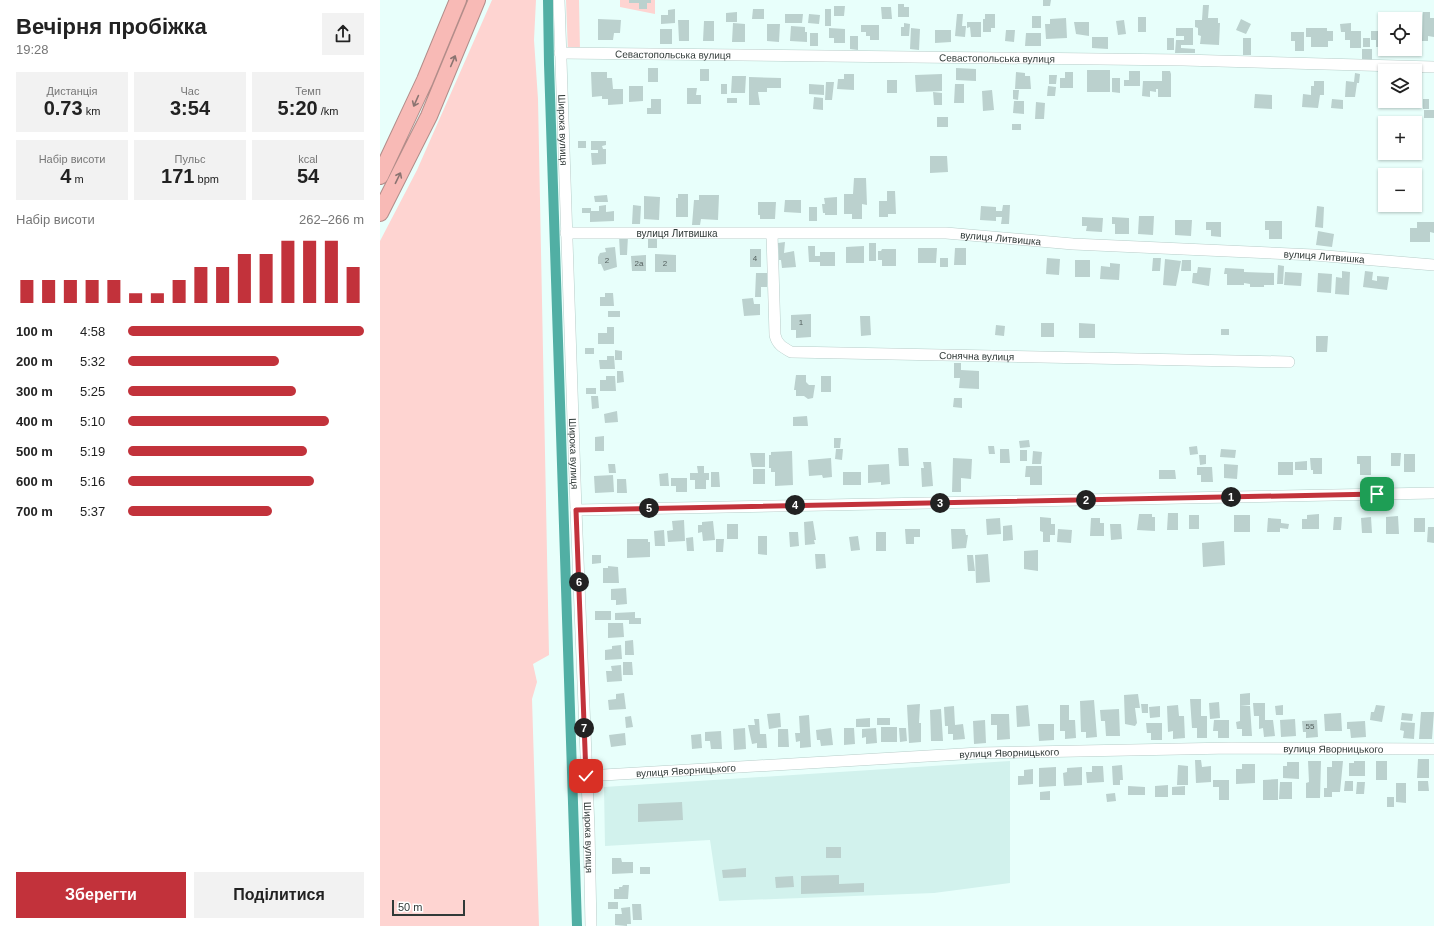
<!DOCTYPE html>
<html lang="uk">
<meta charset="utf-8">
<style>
:root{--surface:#fff;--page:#f2f2f2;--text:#222;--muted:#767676;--accent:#c2323b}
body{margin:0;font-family:Helvetica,sans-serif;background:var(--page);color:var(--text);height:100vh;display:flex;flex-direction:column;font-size:15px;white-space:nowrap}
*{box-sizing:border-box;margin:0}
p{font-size:13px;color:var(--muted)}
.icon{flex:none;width:22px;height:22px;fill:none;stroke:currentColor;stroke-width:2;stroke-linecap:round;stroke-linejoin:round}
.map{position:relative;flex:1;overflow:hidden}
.sheet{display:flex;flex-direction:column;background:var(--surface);width:380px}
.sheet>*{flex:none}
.tools{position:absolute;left:998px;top:12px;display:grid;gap:8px}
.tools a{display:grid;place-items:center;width:44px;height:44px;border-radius:0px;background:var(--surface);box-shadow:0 1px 3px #0004;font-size:20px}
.scale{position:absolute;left:12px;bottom:10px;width:73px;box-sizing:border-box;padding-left:4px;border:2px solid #313a38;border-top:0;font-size:11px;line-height:14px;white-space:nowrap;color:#313a38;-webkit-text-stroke:3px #fff;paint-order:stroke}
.pin{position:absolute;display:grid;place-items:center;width:34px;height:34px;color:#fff;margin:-17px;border-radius:8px;box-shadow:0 2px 6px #0006}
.km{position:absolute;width:20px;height:20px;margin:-10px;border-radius:50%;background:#222;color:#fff;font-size:11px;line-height:20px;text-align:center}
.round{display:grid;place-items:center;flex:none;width:42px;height:42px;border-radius:0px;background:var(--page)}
.overview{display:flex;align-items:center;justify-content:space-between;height:68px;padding:0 16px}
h1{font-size:22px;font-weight:800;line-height:30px}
.stats{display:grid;grid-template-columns:repeat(3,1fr);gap:6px;height:68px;padding:4px 16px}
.stats div{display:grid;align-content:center;border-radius:0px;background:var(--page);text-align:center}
.stats b{font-size:20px;font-weight:800}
.stats small{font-size:11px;font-weight:400}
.stats p{font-size:11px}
.chart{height:112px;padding:8px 16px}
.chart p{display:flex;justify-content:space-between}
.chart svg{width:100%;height:72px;margin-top:4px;stroke:var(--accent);stroke-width:6}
.cta{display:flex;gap:8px;margin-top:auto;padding:8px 16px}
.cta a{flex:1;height:46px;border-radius:0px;background:var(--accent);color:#fff;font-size:16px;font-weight:800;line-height:46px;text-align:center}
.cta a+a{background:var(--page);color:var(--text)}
ul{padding:0 16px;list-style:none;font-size:13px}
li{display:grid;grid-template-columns:64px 48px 1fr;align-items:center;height:30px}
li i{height:10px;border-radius:5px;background:var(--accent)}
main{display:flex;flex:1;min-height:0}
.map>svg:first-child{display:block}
.built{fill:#d2f2ed}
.green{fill:#fed4d1}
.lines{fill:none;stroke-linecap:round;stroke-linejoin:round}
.canal{stroke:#51afa4;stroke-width:10}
.building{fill:#bbd1ce}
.minor-casing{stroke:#b7cdc9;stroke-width:12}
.highway-casing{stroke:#b28d8a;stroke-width:18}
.minor{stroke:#fff;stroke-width:11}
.highway{stroke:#f8bab6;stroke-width:16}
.oneway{stroke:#8b7471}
.route-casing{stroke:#fff;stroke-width:8}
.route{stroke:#c2323b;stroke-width:5}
.labels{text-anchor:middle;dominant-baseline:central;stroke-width:3;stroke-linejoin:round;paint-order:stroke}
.number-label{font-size:8px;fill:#54605e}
.street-label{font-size:10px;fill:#313a38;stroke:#fff}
</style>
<main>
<section class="sheet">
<div class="overview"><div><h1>Вечірня пробіжка</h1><p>19:28</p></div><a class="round"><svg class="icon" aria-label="share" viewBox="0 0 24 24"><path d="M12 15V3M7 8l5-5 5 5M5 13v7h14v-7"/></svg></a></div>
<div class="stats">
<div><p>Дистанція</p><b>0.73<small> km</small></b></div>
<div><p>Час</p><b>3:54</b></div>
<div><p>Темп</p><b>5:20<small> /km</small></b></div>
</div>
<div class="stats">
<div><p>Набір висоти</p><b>4<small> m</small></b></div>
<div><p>Пульс</p><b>171<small> bpm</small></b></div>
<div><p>kcal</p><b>54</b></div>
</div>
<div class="chart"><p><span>Набір висоти</span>262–266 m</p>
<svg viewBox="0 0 160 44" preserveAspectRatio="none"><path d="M5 44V30M15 44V30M25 44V30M35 44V30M45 44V30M55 44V38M65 44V38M75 44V30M85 44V22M95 44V22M105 44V14M115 44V14M125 44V6M135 44V6M145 44V6M155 44V22"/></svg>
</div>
<ul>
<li><b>100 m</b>4:58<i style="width:100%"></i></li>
<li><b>200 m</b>5:32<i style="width:64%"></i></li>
<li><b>300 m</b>5:25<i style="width:71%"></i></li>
<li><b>400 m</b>5:10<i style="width:85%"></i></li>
<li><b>500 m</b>5:19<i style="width:76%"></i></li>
<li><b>600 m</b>5:16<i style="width:79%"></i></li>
<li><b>700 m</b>5:37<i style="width:61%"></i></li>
</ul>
<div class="cta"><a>Зберегти</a><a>Поділитися</a></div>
</section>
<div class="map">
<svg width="1054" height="926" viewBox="0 0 1054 926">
<rect width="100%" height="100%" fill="#e8fffb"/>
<path class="built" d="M630,761v122l-76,10 -215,8 -9,-61 -105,6 -1,-59z"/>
<path class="green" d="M112,0h44l-2,40 4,59 11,556 -16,9 4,18 -5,17 7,227h-159v-685l37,-71z
M186,0h13l1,51 -12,2z
M240,0h35v14l-35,-7z"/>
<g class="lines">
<path class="canal" d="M168,0l1,64 28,862"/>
</g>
<path class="building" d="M249,0h22v3h-4v6h-8v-6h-10z
M663,0h8l-1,6h-7z
M518,4h6v3h5v10h-11z
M823,5h6l-1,13h10v5h2l-1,22 -19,-1 1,-8 -3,-1v-7l-3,-1v-7h7z
M454,6h11l-1,10h-10z
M501,7h10l1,12h-10z
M295,9v14l-14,1v-9h7v-5z
M373,9h11v10h-12z
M445,9h6v17h-6z
M357,12v10h-11v-9z
M1043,12h7v6h4v19l-6,-1v5h-6z
M405,14h18l-1,9h-17z
M429,14l11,1 -1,9 -11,-1z
M577,14h6l-1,12h4l-1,11 -10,-1z
M605,14h10v14h-4v4h-8v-13h2z
M652,16h9v12h-9z
M758,17h8v15h-8z
M686,18l1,20 -21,1 -1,-15h5v-5z
M218,19l23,1 -1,13h-6l-1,7h-15z
M861,19l10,5 -5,10 -10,-4z
M298,20h11v21h-10z
M744,20l2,14 -8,1 -2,-14z
M324,21h10v20h-11z
M587,22h14v15h-10l-1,-10 -3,1z
M694,22h15v14l-13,-2z
M353,23l12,1v18h-13z
M524,23l6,1 -1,12h-8v-9h3z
M971,23v8h10v17h-11v-8h-5v-8h-4l-1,-8z
M387,24h13l-1,18 -12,-1z
M481,25h18v15h-9v-4h-4v-4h-5z
M411,26l14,1v5h2v10l-17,-1z
M449,28l16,1v14h-11v-5h-5z
M531,28l9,1 -1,21 -9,-1z
M796,28h17v17h-12v3l14,1v4h-20l1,-13h8v-4h-8z
M926,28h21v3h6v10h-5v6h-17v-10h-5z
M280,29h12v15h-12z
M555,30h16v12l-16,1z
M626,30h9l-1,12 -9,-1z
M991,31h14v16h-9v-7h-5z
M911,32h13v19h-9v-10h-4z
M430,33h8v13h-8z
M646,33h15v13h-16z
M470,36h8v14l-8,-1z
M712,37h16v12l-16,-1z
M787,38h7v12h-7z
M863,38h8v17h-8z
M983,38h7v9h-7z
M982,49h10v11h-10z
M268,68h10v14h-10z
M576,68l20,1v12l-20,-1z
M320,69h9v12h-9z
M707,70h23v22h-23z
M749,71h11v15h-16v-6h5z
M782,71h8l1,3v23h-13v-8h-2v3l-6,-1v6l-8,-1 1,-15h19z
M211,72h16v6h5l1,11h10v15l-15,1v-6h-6v-3l-10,1z
M636,72l9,1v3h5l1,13h-16z
M685,72h8v16h-13v-10h5z
M975,73l5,1 -1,9h-2l-2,14h-10l1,-16 8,1z
M464,74h10v16l-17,-1 1,-10h6z
M562,74v17l-26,1 -1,-17z
M669,75h8l-1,9h-7z
M352,76h14l-1,17h-14z
M369,77l32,1v10h-14v4h-9l2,13h-11z
M732,78h8v15l-8,-1z
M507,80h10v13h-10z
M934,81h10v14h-4l-2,13 -16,-1 1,-13 8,1v-9h3z
M446,82h8l-2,18h-7z
M341,84h6v10h-6z
M429,84l15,1v10l-15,-1z
M575,84h9v19h-10z
M249,86h14v15l-14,1z
M668,86l8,1 -1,9h-8z
M307,88h10l-1,7h5v9h-14z
M612,90l2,20 -11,1 -1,-20z
M633,90h6l-1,10 -5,-1z
M553,92l9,1v12h-8z
M875,94l17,1v14l-18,-1z
M434,97l9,1v12l-10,-1z
M347,98h10v5h-10z
M271,99h10v15h-14v-6h4z
M952,99l11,1v9l-12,-1z
M1043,99h6v10h-6z
M634,101h10v13l-11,-1z
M1017,101h11v4l-11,-1z
M656,102l9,1 -1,16h-9z
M1044,110h10v8h-10z
M557,117h11v10h-11z
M632,124h9v6h-9z
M198,141h8v7h-8z
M211,141h15v4l-4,1 1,3h3v15l-14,1 -1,-12h7v-3h-7z
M550,156h17l1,16 -18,1z
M474,178h12l1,27 -5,-1v15h-10v-5h-8v-20h9z
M507,191h8l1,23h-8v3h-9v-16h8z
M298,194h10v23h-12v-19h2z
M227,195l1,7h-13l-1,-6z
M319,195h20l-1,25 -17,-1 -1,6h-8l2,-25h5z
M264,196l16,1 -1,23 -15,-1z
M457,197v18h-12v-2h-2l-1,-9h3l-1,-6z
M405,200h16v13l-17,-1z
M378,202h18l-1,17h-15v-4h-2z
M226,205v7l8,-1v10l-24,1v-9h-8v-5h9v3h8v-5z
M253,205l8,1 -1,18h-8z
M623,205h7l-1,19h-8l1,-7h-6v4l-16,-1 1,-14 15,1v4h6z
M937,206l7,1 -1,21 -8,-1z
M429,207h8v14h-8z
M759,216h15l-1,19 -15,-1z
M702,217l21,1 -1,14 -16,-1 1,-5h-5z
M732,217l17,1v16h-14v-10h-3z
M795,220h17l-1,16 -16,-1z
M885,221h17v18h-13v-9h-4z
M826,222h15v15l-10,-1v-6h-5z
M1037,222h17v11l-4,-1v10h-20v-14h7z
M938,231l16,3 -2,13 -16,-2z
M239,236h9l-1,19h-7z
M268,236h9v12h-9z
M405,242l-1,11 10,-2 2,16 -14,1 -1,-8h-2l-1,-17z
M489,243h7v18h-7z
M428,246h7v10h5v-4h15v14h-15v-4h-11z
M484,246v17h-18v-16z
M235,247l2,20 -13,4 -3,-7h-3v-7l2,-4 6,-1 -1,-4z
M538,248h19l-1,15h-18z
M575,248h11v17h-12z
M370,249h11v18h-11z
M502,249h14v17h-14v-6h-4v-9h3z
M275,254l21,1v17h-21z
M266,255v16h-14l-1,-15z
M560,258h8v9h-8z
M667,258l13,1 -1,16 -13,-1z
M773,258h8l-1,13h-8z
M785,259l16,2 -5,25 -13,-1z
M695,260h15v17h-15z
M802,260h9v11h-10z
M730,263l10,1 -1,16 -19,-1 1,-13 9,1z
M898,265l6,1 -1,18h-6z
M818,267l13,1 -2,18 -17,-3 1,-10h4z
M845,268l19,1v3l30,1v12h-10v2h-14v-3l-6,-1v2h-17v-11h-3z
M962,271l8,1 -1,23 -14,-1 1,-17 6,1z
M985,271l8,1 -1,8 5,1v-5l12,1 -2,13 -24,-3z
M905,272l17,1 -1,13 -17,-1z
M376,273h11v14h-6v10h-6z
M938,273l14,1 -1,19 -14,-1z
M225,293h8l1,13h-14v-9h5z
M373,298l1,6h6v11l-16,1 -2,-17z
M228,311h12v6h-12z
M431,314v23l-15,1v-8h-5v-15z
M480,316h10l1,19 -10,1z
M661,323h13v14h-13z
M699,323l16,1v14h-16z
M616,325l9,1 -1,10 -9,-1z
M227,327h7v17h-16v-11h9z
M841,329h8v6h-8z
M936,336h12l-1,16h-11z
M205,348h9v6h-9z
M235,350l7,1v9h-7z
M227,356h7l1,13h-15l-1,-9h8z
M574,363h7v7l18,1v18l-20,-1 1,-10h-6z
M237,371h6l1,11 -7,1z
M416,375h10v7l3,3h6l-2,13 -5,1 -4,-3h-8v-6h-2z
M226,376h9l1,15h-16v-11h6z
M441,376h10v16h-10z
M206,388h10v6h-10z
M211,396h7l1,12 -7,1z
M574,398h8v10l-9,-1z
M237,411l1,11 -13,1 -1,-9z
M427,416l1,10h-15v-9z
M224,436v15h-9v-14z
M454,438h7l-1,10h-6z
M649,440l1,7 -10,1 -1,-7z
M608,446h6l1,8h-6z
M817,446l1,8 -8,1 -1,-8z
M518,448h10l1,18h-10z
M456,449h7l-1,11 -7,-1z
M620,449h9l1,14h-10z
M841,449l15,1 -1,8 -15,-1z
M640,450h7v11h-7z
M412,451l1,34 -18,1v-14h-4v-4h-2v-13h2v-3z
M653,451l9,1 -1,12h-9z
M370,453h15v14h-13z
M1011,453h10l-1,13h-9z
M1024,454h11v18h-11z
M819,455h7v9l-6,1z
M977,456h14v19h-11v-11h-3z
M451,458l1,19 -9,1 -1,-3 -13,1 -1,-16z
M573,458l19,1 -1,20 -10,-1v14h-9z
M930,458h12v16h-9v-4h-2z
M927,461v9h-12v-8z
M543,462h8l2,24 -11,1 -1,-19h3z
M898,462h15v13h-15z
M228,464h7l1,9h-7z
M509,464l1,20 -9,1v-3l-13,1v-18z
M844,464l14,1 -1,14 -13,-1z
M317,466h7v7h5v7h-3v9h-11v-9h-5v-7h8z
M646,466h16v19h-12v-8h-5z
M817,467h15l1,15h-12v-7h-4z
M373,469h12v15h-12z
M779,470h16l1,9h-17z
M331,472h8l1,15h-9z
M463,472h18v13h-18z
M288,473l1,13h-9l-1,-12z
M233,475l1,17 -19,1 -1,-17z
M291,478h16v14h-11v-6h-5z
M237,479h9l1,14h-10z
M788,513h10v17h-11z
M759,514h13v3h3v14l-18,-1z
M939,514v15h-17v-10h5v-4z
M809,515h10v14h-10z
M854,515h16v17h-16z
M1018,516l1,18h-13v-17z
M660,517l11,1v6h4v11h-5v7h-7v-10l-3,-1z
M954,517h8l-1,13h-8z
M991,517l1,16h-10l-1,-15z
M620,518l1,16 -14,1 -1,-16z
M711,518h9v5h4v13h-14z
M888,518l13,1v4l8,1 -1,5 -8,-1v4h-13z
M1034,518h11v14h-11z
M304,520l1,21 -17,1 -1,-11 6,-1 -1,-9z
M333,521l2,19 -12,1 -1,-9 -4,1v-8h4v-3z
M433,521l3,19h-2l1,4 -10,1 -1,-23z
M347,524h11v15h-11z
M730,524h11l1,15 -11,1z
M632,525l1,15 -10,1v-15z
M1048,527h6v16l-7,-1z
M525,529h15v8h-6v7h-8z
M571,529h14l1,6h2l-2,13 -14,1z
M678,529l14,1 -1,13 -14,-1z
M284,530l1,16h-10l-1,-15z
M409,532h9l1,14 -9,1z
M496,532h10v19h-10z
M378,536h9v19l-9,-1z
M478,536l2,14 -9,1 -2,-14z
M313,537l1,14h-7l-1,-13z
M247,539h21v3h2v15l-23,1z
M336,539h8l-1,13h-7z
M844,541l1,24 -22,2 -1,-24z
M658,550v21l-14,-2v-18z
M435,554h10l1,14 -10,1z
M608,554l2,28 -14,1 -1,-28z
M212,555h9v8l-9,1z
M587,555h6l2,16h-7z
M228,566l10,1 1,16h-16v-15h5z
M246,588l1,16 -11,1v-5h-5v-11z
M215,611h16v9h-16z
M255,612v6h6v6h-12v-4h-14v-7z
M228,623h15l1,14 -16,1z
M253,640l1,15h-9v-14z
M241,645l1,14 -17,1v-10l7,-1v-3z
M243,662h9l1,13h-10z
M241,665l1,16 -15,1 -1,-11h6l-1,-5z
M244,693l2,16 -17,1 -1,-10 8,-1v-5z
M870,693v12l-10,1v-12z
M758,694l2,14h-5l2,15 -2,3 -10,-2 -1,-29z
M810,699h11v17h6v22h-10v-10h-5z
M714,700l3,37 -11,1v-6h-5l-1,-31z
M839,702l1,16 -10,1 -1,-16z
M873,703h12v17h8l2,16 -11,1 -1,-9 -4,1v-13h-5z
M540,704l-1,19h2v19l-12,1 -2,-38z
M761,704h7v9h-6z
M648,705l2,21 -13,1 -1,-21z
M680,705h9v15h6l1,18 -11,1v-8h-5z
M798,705l1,11h5l1,22 -12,1v-8l-5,1 -1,-26z
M903,705v10h-7l-1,-9z
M996,705l9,1 -3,16 -12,-2 1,-8h3z
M574,706l1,19 8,-1 2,15 -12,1v-6h-5v-8h-3l-1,-19z
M780,706v11l-10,1 -1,-11z
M860,706h10l2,30h-10v-7h-5l-1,-7 4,-1z
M561,709l2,32h-12l-1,-31z
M739,709l1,27h-14l-1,-15h-4l-1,-11z
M1041,712h13l-2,27h-13z
M400,713l1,14 -12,2 -2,-15z
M961,713l1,18h-17l-1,-17z
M1022,713l11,1 -1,7 -11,-1z
M611,714h18l1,25 -13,1v-15h-6z
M429,715l2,32 -11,1v-7l-4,1 -1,-9h5l-1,-17z
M251,716l2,11 -7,1 -1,-11z
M490,718v9h-14v-8z
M497,718h13v7h-13z
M374,719h5l1,15h6l1,14h-10v-5l-5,1 -4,-19h7z
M915,719l1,17 -15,1 -1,-17z
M605,720l1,23 -12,1 -1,-23z
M834,720h15v18h-11v-7h-5z
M937,720l1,17 -12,1v-6h-3l-1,-11z
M985,721l1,16 -15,1 -1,-9h-3v-7z
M1021,722l14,1 -1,16 -11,-1 1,-7 -4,-1z
M766,723h16v17h-11v-7h-4z
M658,724h16v16l-15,1z
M501,727h16v15h-16z
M365,728l1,21 -12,1 -1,-21z
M451,728l2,17 -12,1 -1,-6h-3l-1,-10z
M464,728h10l1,16 -11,1z
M496,728l1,15 -11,1v-7l-4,1v-9z
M519,728h7l1,13 -7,1z
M398,729h10l1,18h-11z
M341,731l1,18h-11l-1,-8h-5v-9z
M245,733l1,12 -15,2 -2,-12z
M321,734l1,14 -10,1 -1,-14z
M1038,759h11v19h-12z
M815,760h6l1,7 9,-1v16l-15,1z
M928,761h13l-1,37h-14v-15l3,-1z
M952,761h11l-3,31h-8v5h-8v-9h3v-21h5z
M974,761h11v15h-16v-13h5z
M996,761h11v19h-11z
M907,762h12v17l-16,-1v-12h4z
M862,764h13v19l-19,1v-15h6z
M742,765l1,15h-3v5h-7l-1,-19z
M798,765l10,1v19h-11z
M712,766h11l1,16 -17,1 -1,-11h6z
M676,767v19l-17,1v-19z
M702,767v18l-18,1 -1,-13 4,-1v-4z
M653,769v15l-15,1v-9h6v-6z
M898,779v21h-15v-20z
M833,780h16v20h-10v-13h-6z
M965,781h8v10h-9z
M1038,781h10l1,10h-11z
M900,782h12v17h-13z
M977,782h8l-1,12h-8z
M1016,783h10v20l-10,-1z
M788,785v12h-13v-11z
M748,786l17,1v8h-17z
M805,786v9h-13v-8z
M670,791v9h-10v-8z
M735,793l1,8 -9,1 -1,-8z
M1007,797h7v10h-7z
M302,802l1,18 -45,2v-18z
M446,847h15v11h-15z
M232,858h9l1,4h11v11l-21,1z
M260,867h10v7h-10z
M366,868v9l-23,1 -1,-8z
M459,875v9l25,-1v9l-63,2v-18z
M413,876l1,11 -18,1 -1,-11z
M243,885h6l-1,14h-14v-10h5v-2h3z
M228,902h10v7h-10z
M252,904h9l1,16h-9z
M250,907l1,17h-4v2l-12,-1v-11h7l-1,-6z"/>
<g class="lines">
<defs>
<g id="minor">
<path id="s1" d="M179,0l17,510 13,319 2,97"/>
<path id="s2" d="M180,53l623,7 251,7"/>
<path id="s3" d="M186,233h380l127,11 241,11 120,10"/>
<path id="s4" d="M392,234l3,101c2,9 7,12 16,17l498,10"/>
<path d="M196,510l858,-17"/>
<path id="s5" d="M206,776l393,-23 252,-5 203,1"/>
</g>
<path id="highway" d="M0,176l45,-96 33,-80
M0,213l49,-97 48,-116"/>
</defs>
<use href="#minor" class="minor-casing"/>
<use href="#highway" class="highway-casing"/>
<use href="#minor" class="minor"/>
<use href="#highway" class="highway"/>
</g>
<defs><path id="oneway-shaft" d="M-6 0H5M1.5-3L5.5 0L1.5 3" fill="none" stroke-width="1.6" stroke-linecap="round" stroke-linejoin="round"/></defs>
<g class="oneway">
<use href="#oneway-shaft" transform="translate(73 61) rotate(-67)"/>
<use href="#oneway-shaft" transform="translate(36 101) rotate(114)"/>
<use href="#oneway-shaft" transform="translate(18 178) rotate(-64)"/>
</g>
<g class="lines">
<defs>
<path id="route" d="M206,776l-10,-266 801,-16"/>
</defs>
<use href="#route" class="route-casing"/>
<use href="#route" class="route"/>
</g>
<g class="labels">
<g class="number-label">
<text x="375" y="258">4</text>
<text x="227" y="260">2</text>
<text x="259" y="263">2а</text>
<text x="285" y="263">2</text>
<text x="421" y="322">1</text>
<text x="930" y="726">55</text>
</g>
<g class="street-label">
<text stroke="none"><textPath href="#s2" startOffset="113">Севастопольська вулиця</textPath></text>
<text stroke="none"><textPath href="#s2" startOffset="437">Севастопольська вулиця</textPath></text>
<text stroke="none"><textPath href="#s1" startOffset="130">Широка вулиця</textPath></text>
<text stroke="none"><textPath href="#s3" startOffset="111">вулиця Литвишка</textPath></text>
<text stroke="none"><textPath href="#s3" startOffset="435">вулиця Литвишка</textPath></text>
<text stroke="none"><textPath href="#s3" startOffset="759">вулиця Литвишка</textPath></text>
<text stroke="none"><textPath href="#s4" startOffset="311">Сонячна вулиця</textPath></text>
<text stroke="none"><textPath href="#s1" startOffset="454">Широка вулиця</textPath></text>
<text stroke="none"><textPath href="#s5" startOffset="748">вулиця Яворницького</textPath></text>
<text stroke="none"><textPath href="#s5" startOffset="424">вулиця Яворницького</textPath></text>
<text stroke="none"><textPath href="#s5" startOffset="100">вулиця Яворницького</textPath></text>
<text stroke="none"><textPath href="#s1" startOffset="838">Широка вулиця</textPath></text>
</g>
</g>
</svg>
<div class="tools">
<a><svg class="icon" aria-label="locate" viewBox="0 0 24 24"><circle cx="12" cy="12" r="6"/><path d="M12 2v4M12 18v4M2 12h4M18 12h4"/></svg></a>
<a><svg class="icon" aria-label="layers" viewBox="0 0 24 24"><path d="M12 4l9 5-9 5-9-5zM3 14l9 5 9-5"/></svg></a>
<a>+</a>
<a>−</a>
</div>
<div class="scale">50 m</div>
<div class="pin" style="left:997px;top:494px;background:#1e9e55"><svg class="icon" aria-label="arrive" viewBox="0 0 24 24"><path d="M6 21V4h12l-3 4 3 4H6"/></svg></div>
<div class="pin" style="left:206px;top:776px;background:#d93025"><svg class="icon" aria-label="check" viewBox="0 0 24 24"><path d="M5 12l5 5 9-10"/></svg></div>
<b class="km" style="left:851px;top:497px">1</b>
<b class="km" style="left:706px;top:500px">2</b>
<b class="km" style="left:560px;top:503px">3</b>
<b class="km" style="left:415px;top:505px">4</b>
<b class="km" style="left:269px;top:508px">5</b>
<b class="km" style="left:199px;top:582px">6</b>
<b class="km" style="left:204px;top:728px">7</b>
</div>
</main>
